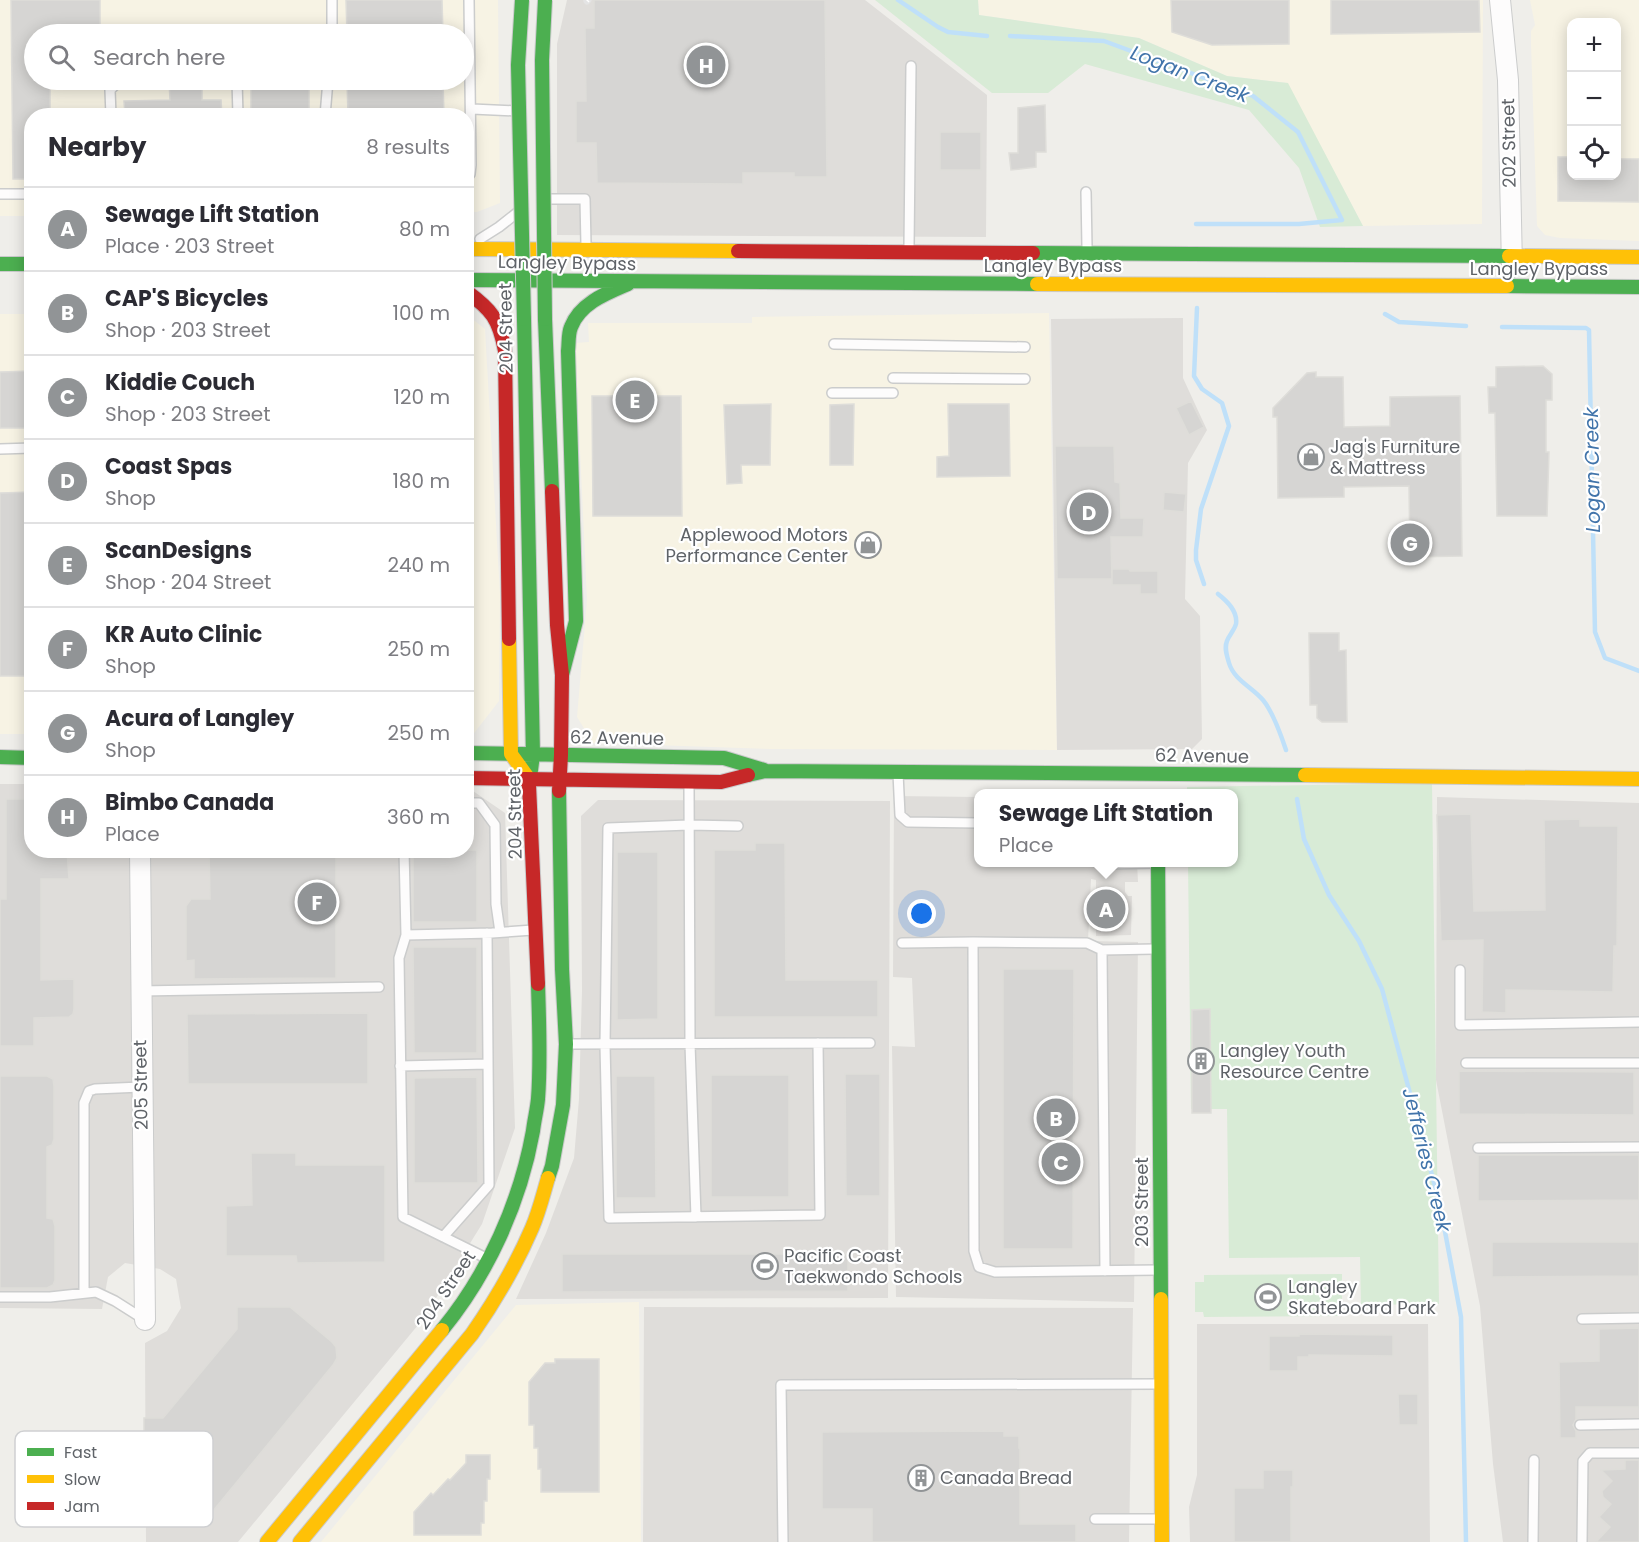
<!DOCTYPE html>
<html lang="en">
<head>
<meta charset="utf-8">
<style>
  :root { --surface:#fff; --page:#f2f2f3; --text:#2b2b33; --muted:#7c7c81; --line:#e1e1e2; --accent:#919496 }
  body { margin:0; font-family:Poppins,sans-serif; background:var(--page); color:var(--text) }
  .controls { position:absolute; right:18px; top:18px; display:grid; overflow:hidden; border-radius:12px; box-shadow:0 3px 15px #0003 }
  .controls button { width:54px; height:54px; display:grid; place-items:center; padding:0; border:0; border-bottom:2px solid var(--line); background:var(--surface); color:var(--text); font:30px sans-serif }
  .you { position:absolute; left:922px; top:914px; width:21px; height:21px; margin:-15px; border:4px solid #fff; border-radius:50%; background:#1a73e8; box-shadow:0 0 0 9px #1a73e833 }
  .badge { display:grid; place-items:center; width:39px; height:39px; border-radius:50%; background:var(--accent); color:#fff; font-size:20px; font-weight:700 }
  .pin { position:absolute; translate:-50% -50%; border:3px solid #fff; box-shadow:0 2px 6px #0006 }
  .popup { position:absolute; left:974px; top:789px; width:264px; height:78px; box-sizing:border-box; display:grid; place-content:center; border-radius:12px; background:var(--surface); filter:drop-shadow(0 2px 4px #0005); font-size:20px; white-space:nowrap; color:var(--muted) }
  .popup b { font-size:22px; color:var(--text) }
  .popup::after { content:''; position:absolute; left:50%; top:100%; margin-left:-12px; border:12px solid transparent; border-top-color:var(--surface) }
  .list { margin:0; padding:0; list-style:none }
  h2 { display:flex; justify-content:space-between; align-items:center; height:78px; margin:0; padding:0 24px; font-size:26px }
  h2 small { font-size:20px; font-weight:400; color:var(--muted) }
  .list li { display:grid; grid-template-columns:39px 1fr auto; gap:18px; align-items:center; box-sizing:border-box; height:84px; padding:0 24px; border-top:2px solid var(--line) }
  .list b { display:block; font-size:22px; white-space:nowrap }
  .list p { margin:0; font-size:20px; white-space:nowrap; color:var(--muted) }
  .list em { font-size:20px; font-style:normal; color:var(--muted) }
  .icon { flex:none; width:33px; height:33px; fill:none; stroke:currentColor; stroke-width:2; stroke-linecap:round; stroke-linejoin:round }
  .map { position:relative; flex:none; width:1639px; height:1542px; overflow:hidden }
  .search { position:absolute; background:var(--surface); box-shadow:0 3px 15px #0003; left:24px; top:24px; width:450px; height:66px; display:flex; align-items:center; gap:15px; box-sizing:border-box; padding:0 21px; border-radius:33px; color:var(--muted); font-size:22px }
  .panel { position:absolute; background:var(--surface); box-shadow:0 3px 15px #0003; left:24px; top:108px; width:450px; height:750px; border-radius:24px }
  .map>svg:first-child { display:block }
  .commercial { fill:#f7f3e4; fill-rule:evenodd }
  .industrial { fill:#dfddda }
  .green { fill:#d8ebd6 }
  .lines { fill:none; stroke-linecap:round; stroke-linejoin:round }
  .stream { stroke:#bfe0f9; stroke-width:4.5 }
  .building { fill:#d6d5d3; stroke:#deddd9; stroke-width:1.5 }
  .lane-casing { stroke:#cbcccc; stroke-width:12 }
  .street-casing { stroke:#cbcccc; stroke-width:22 }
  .fast-casing { stroke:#cacacb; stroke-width:16 }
  .slow-casing { stroke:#cacacb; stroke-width:16 }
  .jam-casing { stroke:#cacacb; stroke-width:16 }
  .lane { stroke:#fdfcfc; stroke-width:9 }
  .street { stroke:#fdfcfc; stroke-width:20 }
  .fast { stroke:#4caf50; stroke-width:14 }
  .slow { stroke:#ffc107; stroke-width:14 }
  .jam { stroke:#c62828; stroke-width:14 }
  .rail-casing { stroke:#e4e4e4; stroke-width:7 }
  .rail { stroke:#fff; stroke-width:4.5; stroke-dasharray:14; stroke-linecap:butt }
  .fast-bridge-casing { stroke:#cacacb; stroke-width:16; stroke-linecap:butt }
  .fast-bridge { stroke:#4caf50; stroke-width:14 }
  .labels { text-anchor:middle; stroke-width:4.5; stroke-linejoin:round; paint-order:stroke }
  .street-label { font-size:18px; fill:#5f6368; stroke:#fff }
  .poi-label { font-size:18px; fill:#5f6368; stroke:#fff; text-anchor:start }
  .water-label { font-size:20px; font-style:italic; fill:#4174aa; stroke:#fff }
  .key { fill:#fff; stroke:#cfd0d2; stroke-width:1.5 }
  .key-label { font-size:16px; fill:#5f6368 }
</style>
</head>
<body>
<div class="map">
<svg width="1639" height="1542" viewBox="0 0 1639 1542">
  <rect width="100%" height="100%" fill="#efeeea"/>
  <path class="commercial" d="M0 0H498L500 203 477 212H467L466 116H32L31 216H0ZM34 34H464V80H34Z
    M978 0H1483L1482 224 1363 226 1287 83 1227 76 1139 38 979 15Z
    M1530 0H1639V241L1560 238 1545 235 1537 226 1531 44V31L1535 25ZM1572 22H1616V176H1572Z
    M1049 313 1057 750 771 749 593 743 577 717 587 600 575 343 589 342 588 323H752V317Z
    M0 314H31V734H0Z
    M466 314 485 329 500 595 499 701 468 741H466Z
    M639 1302 641 1542H321L516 1305Z"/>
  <path class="industrial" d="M567 0H865L987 95 986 237 557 235V44Z
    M1183 318V378L1207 430 1188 463 1185 599 1200 616 1202 739 1192 749 1057 750 1051 319Z
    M0 784H31L32 850H466L467 791H473L505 813 515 1128 482 1224 423 1319 238 1542H146L145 1343 167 1331 181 1308 176 1279 160 1269 125 1263 108 1277 102 1309 0 1308Z
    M894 796 978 797V862L1137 863 1138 882H1125V892L1128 896H1132L1131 935 1096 936V880L1091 879 1088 941 1138 942 1134 1302 896 1297 892 1046 915 1047 912 978 893 977Z
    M1437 797 1639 803V1542H1503L1493 1464 1480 1306 1436 1080Z
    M598 800 890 801 888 1298 516 1299 546 1233 574 1158 579 1099 582 991 581 816Z
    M644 1307 1133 1308 1129 1542H643Z
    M1197 1324H1428L1430 1542H1190L1189 1507 1197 1475Z"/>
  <path class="green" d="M875 0H978L979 15 1139 38 1227 76 1288 83 1363 226 1320 227 1299 168 1249 110 1085 64 1048 93H992Z
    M1432 783 1439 1304 1361 1305 1360 1257 1229 1258 1227 1109H1191L1188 863 1234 862V794L1187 793V787Z
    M1342 1274V1316L1204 1317 1203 1312H1195V1282H1204V1275Z"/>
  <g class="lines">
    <path class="stream" d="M898 0 938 27 948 32 987 36
      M1010 36 1104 41 1253 96 1298 132 1342 220 1299 224H1196
      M1197 308 1194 376 1202 389 1222 403 1229 426 1201 509 1196 550V560L1204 584
      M1385 314 1399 322 1466 326
      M1502 327 1586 328 1589 330 1595 632 1605 658 1639 671
      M1218 594C1227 601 1238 611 1236 624 1234 631 1229 635 1227 641 1224 648 1227 656 1229 663 1234 680 1252 687 1263 700 1273 712 1281 735 1286 750
      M1297 799 1304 839 1329 895 1359 941 1382 989 1440 1205 1461 1317 1466 1542"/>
  </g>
  <path class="building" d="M11 0H100V34H34V80H50V116H32V179H13Z
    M346 0H442L443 34H347Z
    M594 0H825L827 177H794V173H743V184L597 183 596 143H576V101H586L585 28H594Z
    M1171 0H1289V44L1212 45 1172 32Z
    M1331 0H1479L1480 32 1331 34Z
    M169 80H202V100H221L222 116H125L124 101 170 100Z
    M251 80H309V116H251Z
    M347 80H443L444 116H348Z
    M1045 105 1046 152H1036V167L1011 170 1009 153H1018V108Z
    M940 132H981V170H940Z
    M1558 157H1571L1572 176H1617V159H1639V202L1558 201Z
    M1543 366 1552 374V400H1546V452H1549L1547 516H1497L1495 413H1489L1488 387H1496V367Z
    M32 371V428H0V372Z
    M1316 372V377H1343L1344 427 1390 426V397L1460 396 1462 556 1410 557 1409 486 1344 487V497L1278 498 1277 417H1273V408L1307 373Z
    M592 396H681L682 516H593Z
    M1191 401 1204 427 1189 435 1176 408Z
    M771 404 770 465H741L742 483 727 484 724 405Z
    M854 404 853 465H830V405Z
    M948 404H1009L1010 476 937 477V457L949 456Z
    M1055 446H1114L1115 482 1120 483 1121 518H1144L1143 537H1111L1112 579H1057Z
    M32 492V676H0V493Z
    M1164 492 1186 494 1184 512 1163 510Z
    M1112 569H1129L1130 571H1158V594H1140V585H1112Z
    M1309 633H1339V651L1346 650 1347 722H1322L1317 718V705H1310Z
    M6 799H32V850H67L69 879H41V980L74 979V1009L73 1014 69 1017 34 1018V1046H0V899H6Z
    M1471 814 1474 911 1545 910 1544 820 1580 819V826H1618L1617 946H1614L1613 992 1506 990V1013L1482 1012 1483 940 1441 941 1437 815Z
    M755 843H785L786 980H878V1017H714V850H755Z
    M209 850H336V978L194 979V960L186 961V906L191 899H210Z
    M413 850H477V922H413Z
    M617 852H658V1019L617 1020Z
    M1115 897V921H1098V898Z
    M413 947H477V1053H414Z
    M1003 969H1074L1073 1249H1003Z
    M1210 1009 1211 1113H1192V1010Z
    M368 1013V1084H188L187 1014Z
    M1459 1071 1634 1072V1115L1459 1114Z
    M845 1074H880V1196H846Z
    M711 1075H789V1197H711Z
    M0 1076H47L53 1079 54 1086V1139L52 1145 47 1147V1218L53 1219 55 1226V1280L53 1285 47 1288H0Z
    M616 1076H655L656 1198H616Z
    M477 1077 478 1183H414V1078Z
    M251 1153H296V1165H385V1262L297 1263 296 1256H226V1206L252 1205Z
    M1478 1155H1639V1200L1478 1201Z
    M1492 1242H1639V1276L1492 1277Z
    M562 1254H848V1291L562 1292Z
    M237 1307H290L332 1342 336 1347 337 1358 333 1365 213 1511 209 1515 203 1517 197 1516 144 1472V1418H163L237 1329Z
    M1639 1328V1407H1576V1419L1573 1425 1576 1431V1438H1560L1559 1362 1599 1361V1329Z
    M1299 1334 1393 1335V1356L1309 1355V1357H1298V1371H1269V1336H1299Z
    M555 1359H599V1492H541V1469H538V1448H534V1425H529V1382L545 1363H555Z
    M1398 1394H1418V1425H1399Z
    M1004 1431V1436H1019V1448H1020V1524H1076V1542H872V1509H822V1432Z
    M466 1455H490V1479H487V1501H484V1523H481V1535H414V1512L431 1493 433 1495 448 1479 450 1480 466 1463Z
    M1625 1460H1639V1542H1596L1610 1527 1599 1517 1611 1504 1603 1497 1602 1491 1612 1481 1601 1470 1625 1469Z
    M1263 1470H1293V1487H1291V1542H1234V1488H1263Z"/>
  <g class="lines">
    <defs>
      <path id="lane" d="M332 0V34
        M237 80 238 116
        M472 109 517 111
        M111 116 110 90 120 80
        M325 116 328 80
        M466 179 470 174 471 165 469 0
        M1086 192 1087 247
        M0 194H32
        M545 199H585L586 245
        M480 239 499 227 518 212
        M909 246 911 66
        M834 344 1025 347
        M893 378 1025 379
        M832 393H893
        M0 449 32 448
        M898 773 900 815 908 822 978 823
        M689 785 690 1044 696 1217
        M466 803H479L495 825 496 904 500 932
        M738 826 689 825 608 828 605 1045 609 1218 820 1215 818 1043
        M404 850 406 935 399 958 403 1217 488 1259
        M1104 864 1156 863
        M406 935 492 933 533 930
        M973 942 1087 943 1102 950 1155 949
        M902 943 973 942 974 1251 979 1267 995 1272 1158 1270
        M1102 950 1105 1271
        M1460 970V1025L1639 1022
        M140 991 379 987
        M570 1044 870 1043
        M1466 1063H1639
        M400 1066 488 1064
        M1478 1148 1639 1147
        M443 1237 489 1185 487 933
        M84 1293V1103L89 1091 95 1089 141 1087
        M0 1297H50L96 1292 115 1301 145 1320
        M1582 1319 1639 1318
        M1580 1425 1639 1424
        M1095 1519H1159
        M783 1542 781 1385 1159 1384
        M1533 1542 1534 1460
        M1582 1542 1583 1461 1590 1453H1639"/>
      <path id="street" d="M1500 0 1508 80 1512 267
        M140 850 145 1320"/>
      <path id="fast" d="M1033 253 1509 256
        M0 264H32
        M466 280 1037 284
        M1507 286 1639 287
        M524 319 533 755 529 785
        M545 319 552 491
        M562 675 576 621 568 351C569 343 568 334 571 327 580 303 607 293 628 284
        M466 753 724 758 764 770
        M0 757 32 758
        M748 775 765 771 1305 775
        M1158 862 1161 1299
        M548 1178 552 1166 563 1105 566 1044 562 969 559 791
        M442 1330C488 1274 520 1203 533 1131 534 1121 537 1110 538 1099 541 1061 539 1022 538 984"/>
      <path id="slow" d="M466 249 738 251
        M1509 256 1639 257
        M1037 284 1507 286
        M509 639 511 754 529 779
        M1305 775 1639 779
        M1161 1299 1162 1542
        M267 1542 442 1330
        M300 1542 472 1334C495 1301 516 1265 532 1228 539 1212 543 1195 548 1178"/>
      <path id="jam" d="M738 251 1033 253
        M466 291C492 310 499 319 505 351L509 639
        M552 491 557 625 562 675 561 755 559 791
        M466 778 721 782 748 775
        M529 785 538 984"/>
    </defs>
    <use href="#lane" class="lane-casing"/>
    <use href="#street" class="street-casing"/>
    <use href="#fast" class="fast-casing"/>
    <use href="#slow" class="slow-casing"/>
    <use href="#jam" class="jam-casing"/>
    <use href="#lane" class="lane"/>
    <use href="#street" class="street"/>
    <use href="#fast" class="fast"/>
    <use href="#slow" class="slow"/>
    <use href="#jam" class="jam"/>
    <defs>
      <path id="rail" d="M587 1 588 0"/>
    </defs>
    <use href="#rail" class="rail-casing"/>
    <use href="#rail" class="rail"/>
    <defs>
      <path id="fast-bridge" d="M522 0 518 65 524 319
        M545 0 542 60 545 319"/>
    </defs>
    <use href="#fast-bridge" class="fast-bridge-casing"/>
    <use href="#fast-bridge" class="fast-bridge"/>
  </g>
  <defs>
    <symbol id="shop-ring" viewBox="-11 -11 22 22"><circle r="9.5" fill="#fff" stroke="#919496" stroke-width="1.5"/><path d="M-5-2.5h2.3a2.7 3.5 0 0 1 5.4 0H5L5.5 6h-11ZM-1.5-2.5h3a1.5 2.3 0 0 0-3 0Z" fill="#919496"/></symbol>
    <symbol id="building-ring" viewBox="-11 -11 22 22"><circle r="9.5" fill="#fff" stroke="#919496" stroke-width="1.5"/><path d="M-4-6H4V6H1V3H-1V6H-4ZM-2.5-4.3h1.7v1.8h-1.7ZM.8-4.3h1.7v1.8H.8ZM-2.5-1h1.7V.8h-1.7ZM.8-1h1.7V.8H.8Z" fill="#919496"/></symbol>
    <symbol id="stadium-ring" viewBox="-11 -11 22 22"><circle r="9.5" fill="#fff" stroke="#919496" stroke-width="1.5"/><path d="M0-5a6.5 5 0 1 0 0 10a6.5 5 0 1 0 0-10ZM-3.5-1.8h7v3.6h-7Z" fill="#919496"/></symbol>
  </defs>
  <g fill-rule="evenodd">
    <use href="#shop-ring" x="1296" y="442" width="30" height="30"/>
    <use href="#shop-ring" x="853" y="530" width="30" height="30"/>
    <use href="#building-ring" x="1186" y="1046" width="30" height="30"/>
    <use href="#stadium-ring" x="750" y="1251" width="30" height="30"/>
    <use href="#stadium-ring" x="1253" y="1282" width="30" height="30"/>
    <use href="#building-ring" x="906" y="1463" width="30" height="30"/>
  </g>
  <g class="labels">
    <g class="street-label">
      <text transform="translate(1509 143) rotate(-91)" y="6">202 Street</text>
      <text transform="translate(567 263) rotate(1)" y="6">Langley Bypass</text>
      <text x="1053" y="272">Langley Bypass</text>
      <text x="1539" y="275">Langley Bypass</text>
      <text transform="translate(506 328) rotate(-91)" y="6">204 Street</text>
      <text transform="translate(617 738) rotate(1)" y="6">62 Avenue</text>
      <text transform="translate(1202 756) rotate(1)" y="6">62 Avenue</text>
      <text transform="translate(515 814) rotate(-91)" y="6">204 Street</text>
      <text transform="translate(141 1085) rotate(-91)" y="6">205 Street</text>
      <text transform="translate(1142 1202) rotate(-90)" y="6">203 Street</text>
      <text transform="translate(446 1290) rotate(-56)" y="6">204 Street</text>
    </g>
    <g class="poi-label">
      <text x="1330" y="453">Jag's Furniture<tspan x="1330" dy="21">&amp; Mattress</tspan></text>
      <text x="848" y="541" text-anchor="end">Applewood Motors<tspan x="848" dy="21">Performance Center</tspan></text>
      <text x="1220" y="1057">Langley Youth<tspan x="1220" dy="21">Resource Centre</tspan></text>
      <text x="784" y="1262">Pacific Coast<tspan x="784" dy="21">Taekwondo Schools</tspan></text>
      <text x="1288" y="1293">Langley<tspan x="1288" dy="21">Skateboard Park</tspan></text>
      <text x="940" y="1484">Canada Bread</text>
    </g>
    <g class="water-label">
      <text transform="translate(1190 74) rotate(21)" y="7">Logan Creek</text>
      <text transform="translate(1592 470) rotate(-91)" y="7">Logan Creek</text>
      <text transform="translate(1427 1160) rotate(76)" y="7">Jefferies Creek</text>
    </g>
  </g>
  <rect x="15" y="1431" width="198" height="96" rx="9" class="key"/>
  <rect x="27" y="1448" width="27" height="8" fill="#4caf50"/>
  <rect x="27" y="1475" width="27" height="8" fill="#ffc107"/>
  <rect x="27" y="1502" width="27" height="8" fill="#c62828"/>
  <g class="key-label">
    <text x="64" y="1458">Fast</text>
    <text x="64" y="1485">Slow</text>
    <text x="64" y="1512">Jam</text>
  </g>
</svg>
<div class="controls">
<button>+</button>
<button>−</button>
<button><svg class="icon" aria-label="locate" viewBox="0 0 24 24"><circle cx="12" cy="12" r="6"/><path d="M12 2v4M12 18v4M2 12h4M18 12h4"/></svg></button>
</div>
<div class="you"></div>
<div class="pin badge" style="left:1106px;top:909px">A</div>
<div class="popup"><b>Sewage Lift Station</b>Place</div>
<div class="pin badge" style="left:1056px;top:1118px">B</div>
<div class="pin badge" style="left:1061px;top:1162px">C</div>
<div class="pin badge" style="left:1089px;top:512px">D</div>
<div class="pin badge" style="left:635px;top:400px">E</div>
<div class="pin badge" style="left:317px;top:902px">F</div>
<div class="pin badge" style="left:1410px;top:543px">G</div>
<div class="pin badge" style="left:706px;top:65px">H</div>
<div class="search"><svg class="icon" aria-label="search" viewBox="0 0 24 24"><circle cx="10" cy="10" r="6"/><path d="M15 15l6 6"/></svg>Search here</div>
<section class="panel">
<h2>Nearby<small>8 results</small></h2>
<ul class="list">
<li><span class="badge">A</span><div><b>Sewage Lift Station</b><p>Place · 203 Street</p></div><em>80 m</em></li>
<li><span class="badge">B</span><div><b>CAP'S Bicycles</b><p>Shop · 203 Street</p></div><em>100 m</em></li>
<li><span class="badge">C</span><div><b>Kiddie Couch</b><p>Shop · 203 Street</p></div><em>120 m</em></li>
<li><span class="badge">D</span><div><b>Coast Spas</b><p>Shop</p></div><em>180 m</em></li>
<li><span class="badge">E</span><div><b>ScanDesigns</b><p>Shop · 204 Street</p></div><em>240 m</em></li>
<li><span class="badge">F</span><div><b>KR Auto Clinic</b><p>Shop</p></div><em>250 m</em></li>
<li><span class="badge">G</span><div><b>Acura of Langley</b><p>Shop</p></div><em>250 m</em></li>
<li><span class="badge">H</span><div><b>Bimbo Canada</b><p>Place</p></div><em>360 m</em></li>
</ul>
</section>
</div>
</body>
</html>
